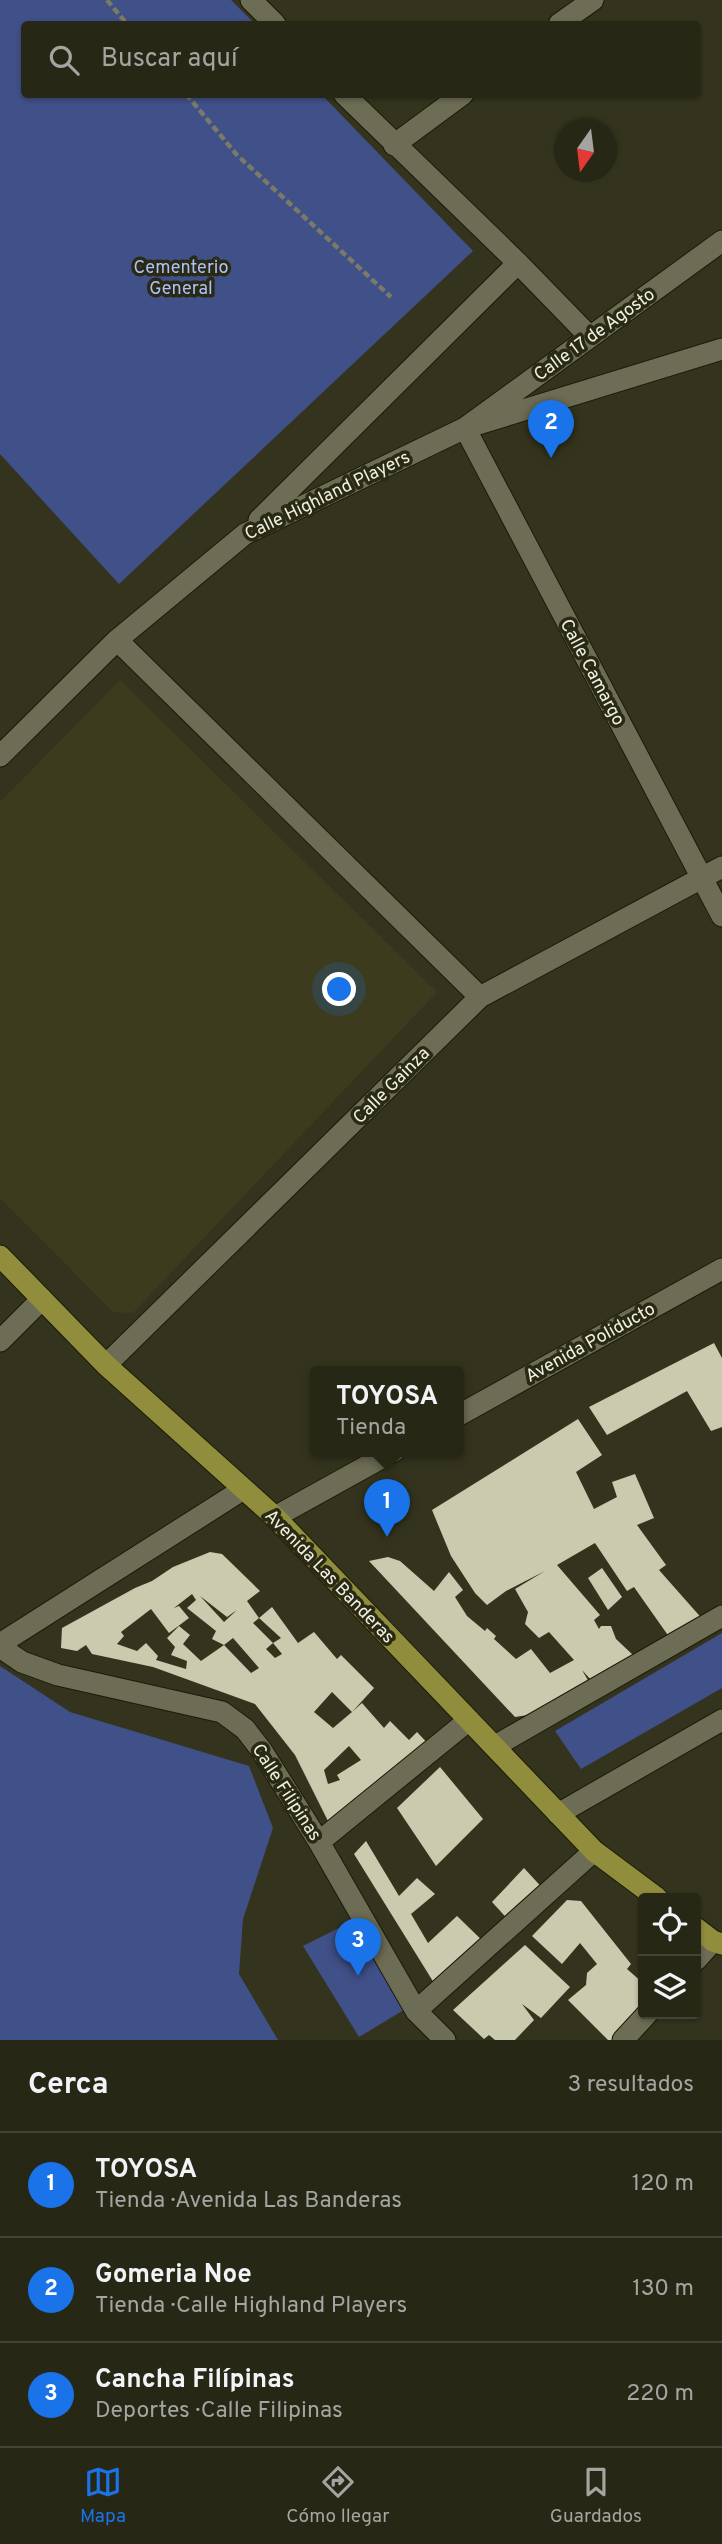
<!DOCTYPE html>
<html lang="es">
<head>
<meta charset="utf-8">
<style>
  :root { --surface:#272716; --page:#333323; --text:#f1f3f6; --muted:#a4a5a1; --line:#434435; --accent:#1a73e8 }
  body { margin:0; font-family:Overpass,sans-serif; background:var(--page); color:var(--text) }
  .controls { position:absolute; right:21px; bottom:21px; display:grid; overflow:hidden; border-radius:7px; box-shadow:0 2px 5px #0004 }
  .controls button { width:63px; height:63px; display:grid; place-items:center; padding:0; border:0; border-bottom:2px solid var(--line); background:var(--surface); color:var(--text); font:35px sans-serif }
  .compass { position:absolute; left:554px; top:119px; width:63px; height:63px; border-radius:50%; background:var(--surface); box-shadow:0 2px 5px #0004; rotate:194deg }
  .you { position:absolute; left:340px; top:990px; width:24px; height:24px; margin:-18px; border:5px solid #fff; border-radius:50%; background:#1a73e8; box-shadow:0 0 0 10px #1a73e833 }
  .badge { display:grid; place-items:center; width:46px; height:46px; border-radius:50%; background:var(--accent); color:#fff; font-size:23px; font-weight:700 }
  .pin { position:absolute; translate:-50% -58px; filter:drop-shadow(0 2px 4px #0008) }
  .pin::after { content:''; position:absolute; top:37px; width:24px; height:21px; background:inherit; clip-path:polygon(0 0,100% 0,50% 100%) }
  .popup { position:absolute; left:310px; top:1366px; width:154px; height:91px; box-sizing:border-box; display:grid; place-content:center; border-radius:7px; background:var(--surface); filter:drop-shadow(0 2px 5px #0005); font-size:23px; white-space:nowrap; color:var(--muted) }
  .popup b { font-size:26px; color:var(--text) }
  .popup::after { content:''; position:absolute; left:50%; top:100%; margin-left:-14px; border:14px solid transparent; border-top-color:var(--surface) }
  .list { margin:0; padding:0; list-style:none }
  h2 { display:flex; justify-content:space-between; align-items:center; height:91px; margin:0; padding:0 28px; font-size:30px }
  h2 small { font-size:23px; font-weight:400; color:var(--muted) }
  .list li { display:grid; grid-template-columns:46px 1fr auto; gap:21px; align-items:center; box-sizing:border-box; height:105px; padding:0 28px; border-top:2px solid var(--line) }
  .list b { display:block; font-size:26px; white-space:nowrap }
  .list p { margin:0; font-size:23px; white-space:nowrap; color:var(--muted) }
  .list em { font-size:23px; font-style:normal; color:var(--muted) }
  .icon { flex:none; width:38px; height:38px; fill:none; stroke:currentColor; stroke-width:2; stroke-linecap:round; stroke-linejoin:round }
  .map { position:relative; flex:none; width:722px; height:2040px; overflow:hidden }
  .search { position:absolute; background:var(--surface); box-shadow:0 2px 5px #0004; left:21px; right:21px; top:21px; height:77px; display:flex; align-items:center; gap:18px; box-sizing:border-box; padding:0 24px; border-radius:7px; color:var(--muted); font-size:26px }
  .sheet { height:406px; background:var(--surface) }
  nav { display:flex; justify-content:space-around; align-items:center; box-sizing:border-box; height:98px; border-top:2px solid var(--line); background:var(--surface); font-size:19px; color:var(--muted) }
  nav a { display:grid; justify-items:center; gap:4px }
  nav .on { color:var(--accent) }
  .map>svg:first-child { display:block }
  .built { fill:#3c3b1d }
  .green { fill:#405088 }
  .building { fill:#cacaaf; fill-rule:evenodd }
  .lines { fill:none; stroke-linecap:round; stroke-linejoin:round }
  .minor-casing { stroke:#1c1b06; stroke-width:23 }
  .tertiary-casing { stroke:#1c1b06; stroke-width:23 }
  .primary-casing { stroke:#1c1b06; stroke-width:23 }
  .path { stroke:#7a7a67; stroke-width:4.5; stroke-dasharray:7 3.5; stroke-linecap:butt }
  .minor { stroke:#6d6c54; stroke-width:21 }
  .tertiary { stroke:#6d6c54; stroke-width:21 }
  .primary { stroke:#908d3c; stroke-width:21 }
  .labels { text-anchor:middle; stroke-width:7; stroke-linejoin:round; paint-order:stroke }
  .park-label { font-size:18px; fill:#acc0fb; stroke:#2a2a14 }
  .street-label { font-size:18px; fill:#f0f0e2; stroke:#2a2a14 }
</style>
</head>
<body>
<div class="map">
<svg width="722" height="2040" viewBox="0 0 722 2040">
  <rect width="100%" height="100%" fill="#34341e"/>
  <path class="built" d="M120 680 437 992 133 1313 113 1312 0 1198V802Z"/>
  <path class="green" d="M0 0H231L255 24H24V94L322 95 473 251 119 584 0 454Z
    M722 1633V1688L581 1769 555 1731Z
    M0 1666 70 1712 249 1766 273 1828 243 1919 239 1974 278 2040H0Z
    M359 1918 412 2005 359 2037 303 1946Z"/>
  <path class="building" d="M714 1343 722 1358V1427L711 1431 687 1391 607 1435 589 1407Z
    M578 1419 602 1455 576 1472 594 1509 617 1497 612 1482 635 1474 654 1518 637 1525 666 1565 659 1570 705 1622 672 1641 634 1587 627 1591 595 1543 557 1565 600 1615 594 1620 599 1629 601 1626H611L616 1639 634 1656 592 1681 582 1670 589 1682 528 1715 515 1717 369 1561 388 1557 400 1561 434 1591 449 1572 463 1590 455 1597 467 1616 485 1631 487 1628 496 1636 494 1639 516 1659 531 1649 550 1673 574 1660 549 1632 539 1638 525 1624 528 1612 515 1589 545 1571 506 1591 487 1605 475 1593 451 1556 432 1510Z
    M210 1552 222 1554 260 1591 247 1601 259 1618 253 1623 273 1643 266 1649 275 1658 282 1654 273 1643 281 1638 259 1618 272 1607 298 1643 314 1632 337 1659 341 1655 374 1688 352 1712 362 1703 384 1728 390 1721 409 1740 417 1732 433 1749 333 1831 295 1755 255 1704 153 1667 92 1654 86 1645 77 1651 61 1648 62 1628 135 1588 152 1581 173 1567ZM192 1594 196 1600 187 1608 216 1631 212 1639 224 1645 233 1638 259 1668 251 1673 224 1645 201 1661 183 1644 190 1635 179 1626 167 1638 175 1647 171 1655 187 1661 186 1669 156 1660 158 1656 146 1643 137 1651 117 1644 124 1636 121 1632 151 1609 169 1633 189 1618 179 1606 174 1608ZM200 1596 227 1617 237 1610 224 1622ZM332 1692 352 1712 333 1728 314 1712ZM349 1746 361 1760 337 1775 340 1780 328 1784 324 1770Z
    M602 1568 622 1597 608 1610 588 1578Z
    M440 1767 483 1819 436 1866 397 1808Z
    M366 1841 399 1896 417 1878 435 1894 411 1914 428 1943 457 1916 488 1946 439 1991 354 1854Z
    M524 1868 547 1893 512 1924 492 1902Z
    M567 1900 581 1901 631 1964 627 1969 643 1983V2011L616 2040H608L568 2000 586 1985 587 1973 597 1964 580 1943 562 1964 532 1936Z
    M525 1945 570 1987 541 2018 522 2004 534 2020 515 2040H495L489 2035 484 2039 453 2010Z"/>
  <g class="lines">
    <defs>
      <path id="minor" d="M251 0 275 24
        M559 24 593 0
        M344 94 518 263 590 337
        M394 145 463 94
        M722 241 465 428 722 916
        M259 520 518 263
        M117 640 480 997
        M0 756 117 640 245 534 465 428 722 349
        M0 1341 42 1299
        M106 1365 480 997 722 867
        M0 1644 242 1490
        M0 1647 22 1662 58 1675 222 1712 245 1729 262 1751 319 1842 416 2011 445 2040
        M495 1746 722 1616
        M558 1814 722 1720
        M319 1842 469 1720
        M696 1960 713 1941
        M416 2011 594 1851
        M623 2040 647 2014"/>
      <path id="tertiary" d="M459 1415 722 1269
        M275 1517 394 1451"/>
      <path id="primary" d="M0 1256 106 1365 275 1517 594 1851 657 1898
        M696 1928 713 1941 722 1944"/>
    </defs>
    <use href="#minor" class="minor-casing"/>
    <use href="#tertiary" class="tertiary-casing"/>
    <use href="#primary" class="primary-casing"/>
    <path class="path" d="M107 0 127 24
      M186 94 237 155 391 297"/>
    <use href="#minor" class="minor"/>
    <use href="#tertiary" class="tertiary"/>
    <use href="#primary" class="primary"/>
  </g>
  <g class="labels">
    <g class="park-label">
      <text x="181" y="273">Cementerio<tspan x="181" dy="21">General</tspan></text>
    </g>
    <g class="street-label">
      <text transform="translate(594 334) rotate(-36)" y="6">Calle 17 de Agosto</text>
      <text transform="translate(327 495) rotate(-26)" y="6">Calle Highland Players</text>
      <text transform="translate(593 672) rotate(62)" y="6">Calle Camargo</text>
      <text transform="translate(391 1085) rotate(-45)" y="6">Calle Gainza</text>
      <text transform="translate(590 1342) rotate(-29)" y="6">Avenida Poliducto</text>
      <text transform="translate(330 1576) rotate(46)" y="6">Avenida Las Banderas</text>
      <text transform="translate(287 1792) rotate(57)" y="6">Calle Filipinas</text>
    </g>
  </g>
</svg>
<div class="controls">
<button><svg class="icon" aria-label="locate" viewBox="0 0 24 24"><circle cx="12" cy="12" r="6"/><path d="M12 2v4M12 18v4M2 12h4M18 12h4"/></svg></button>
<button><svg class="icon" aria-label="layers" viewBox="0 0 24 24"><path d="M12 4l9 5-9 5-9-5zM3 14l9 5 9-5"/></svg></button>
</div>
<svg class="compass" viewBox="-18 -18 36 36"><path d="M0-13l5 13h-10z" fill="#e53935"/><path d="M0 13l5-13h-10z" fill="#a4a5a1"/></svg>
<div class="you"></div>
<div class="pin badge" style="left:387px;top:1537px">1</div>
<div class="popup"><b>TOYOSA</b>Tienda</div>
<div class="pin badge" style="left:551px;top:458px">2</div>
<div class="pin badge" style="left:358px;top:1976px">3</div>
<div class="search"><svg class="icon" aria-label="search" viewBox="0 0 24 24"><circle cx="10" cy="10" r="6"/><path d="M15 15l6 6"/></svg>Buscar aquí</div>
</div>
<section class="sheet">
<h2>Cerca<small>3 resultados</small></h2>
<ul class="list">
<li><span class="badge">1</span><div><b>TOYOSA</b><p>Tienda · Avenida Las Banderas</p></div><em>120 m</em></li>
<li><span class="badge">2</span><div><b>Gomeria Noe</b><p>Tienda · Calle Highland Players</p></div><em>130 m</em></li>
<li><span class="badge">3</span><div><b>Cancha Filípinas</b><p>Deportes · Calle Filipinas</p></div><em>220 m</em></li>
</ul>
</section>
<nav>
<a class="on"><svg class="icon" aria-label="map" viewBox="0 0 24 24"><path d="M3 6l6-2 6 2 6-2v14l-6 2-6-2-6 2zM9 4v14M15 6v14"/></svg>Mapa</a>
<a><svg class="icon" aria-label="directions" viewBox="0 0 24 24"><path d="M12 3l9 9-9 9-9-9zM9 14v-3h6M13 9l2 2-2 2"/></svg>Cómo llegar</a>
<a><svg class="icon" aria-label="saved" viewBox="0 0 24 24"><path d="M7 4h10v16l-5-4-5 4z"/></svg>Guardados</a>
</nav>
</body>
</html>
